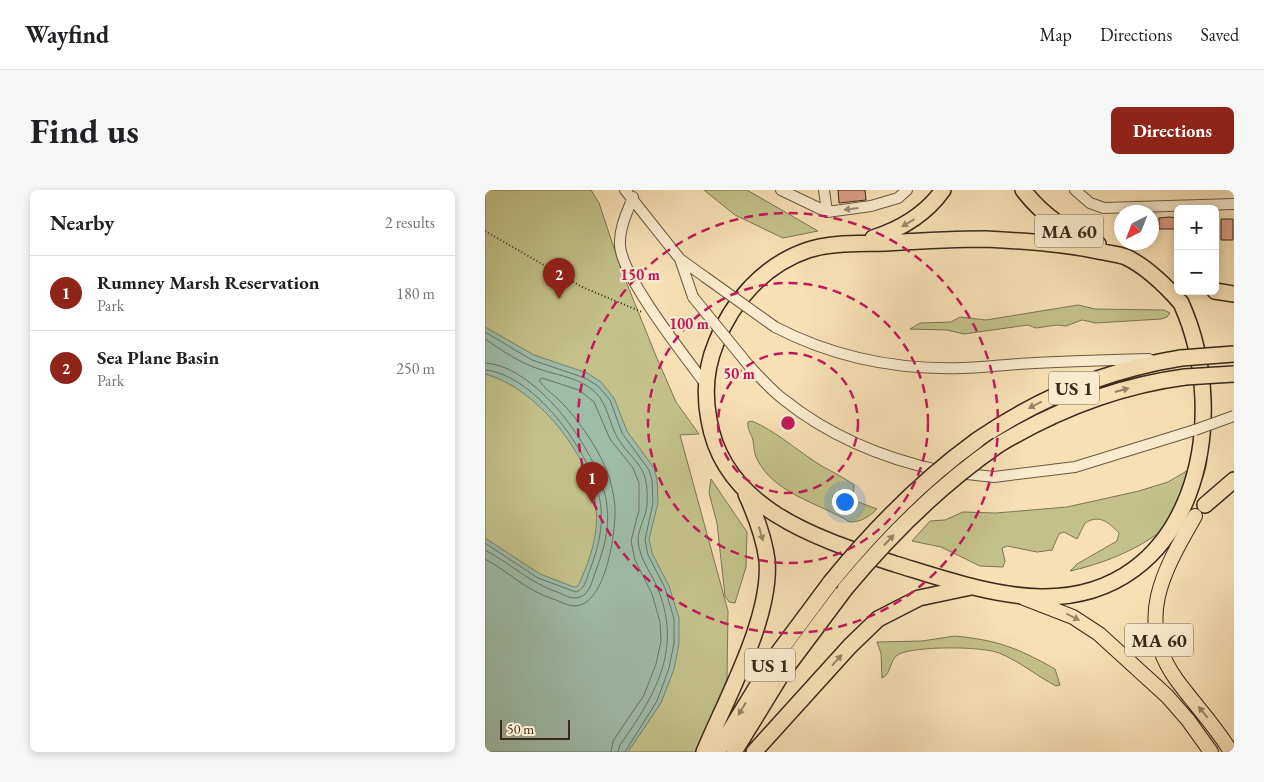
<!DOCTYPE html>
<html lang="en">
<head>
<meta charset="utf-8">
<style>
  :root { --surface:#fff; --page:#f6f6f6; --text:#202124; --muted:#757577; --line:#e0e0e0; --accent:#8f2418 }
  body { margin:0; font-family:"EB Garamond",serif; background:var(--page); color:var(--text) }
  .controls { position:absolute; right:15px; top:15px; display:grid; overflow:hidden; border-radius:8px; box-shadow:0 2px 8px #0003 }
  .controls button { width:45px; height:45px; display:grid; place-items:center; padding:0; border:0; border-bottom:1px solid var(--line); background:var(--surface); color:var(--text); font:25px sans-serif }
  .compass { position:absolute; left:629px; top:15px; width:45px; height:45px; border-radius:50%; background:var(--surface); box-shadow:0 2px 8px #0003; rotate:222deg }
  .scale { position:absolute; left:15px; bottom:12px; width:70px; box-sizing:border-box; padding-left:5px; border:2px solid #3b291c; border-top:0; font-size:14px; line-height:18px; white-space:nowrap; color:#3b291c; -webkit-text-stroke:4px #faebce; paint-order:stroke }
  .you { position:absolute; left:359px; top:311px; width:18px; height:18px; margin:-12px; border:4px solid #fff; border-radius:50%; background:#1a73e8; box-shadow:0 0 0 8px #1a73e833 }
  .badge { display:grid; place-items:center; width:32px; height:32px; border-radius:50%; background:var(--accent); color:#fff; font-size:16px; font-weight:700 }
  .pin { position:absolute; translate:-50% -41px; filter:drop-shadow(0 1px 2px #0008) }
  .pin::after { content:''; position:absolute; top:26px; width:18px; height:15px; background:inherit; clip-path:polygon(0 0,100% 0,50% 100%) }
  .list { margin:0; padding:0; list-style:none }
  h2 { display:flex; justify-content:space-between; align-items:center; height:65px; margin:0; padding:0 20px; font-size:21px }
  h2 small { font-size:16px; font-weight:400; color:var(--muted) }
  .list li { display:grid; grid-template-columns:32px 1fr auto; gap:15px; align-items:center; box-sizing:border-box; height:75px; padding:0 20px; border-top:1px solid var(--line) }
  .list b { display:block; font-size:19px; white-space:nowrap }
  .list p { margin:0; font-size:16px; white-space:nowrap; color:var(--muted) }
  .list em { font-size:16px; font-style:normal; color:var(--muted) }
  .map { position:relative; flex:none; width:749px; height:562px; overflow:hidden; border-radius:8px }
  header { display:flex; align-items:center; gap:30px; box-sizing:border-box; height:70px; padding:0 25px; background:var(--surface); border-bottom:1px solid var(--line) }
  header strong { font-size:24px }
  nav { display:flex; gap:28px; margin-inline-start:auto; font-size:18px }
  .intro { display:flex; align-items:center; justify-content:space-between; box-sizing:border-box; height:120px; padding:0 30px }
  h1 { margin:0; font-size:35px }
  .button { padding:12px 22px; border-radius:8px; background:var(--accent); color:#fff; font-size:18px; font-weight:700 }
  main { display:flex; gap:30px; padding:0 30px }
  aside { flex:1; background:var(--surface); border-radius:8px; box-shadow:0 2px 8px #0003 }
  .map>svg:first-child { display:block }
  .green { fill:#c3c189; stroke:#7f7552 }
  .water { fill:#9ebda9; stroke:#768271 }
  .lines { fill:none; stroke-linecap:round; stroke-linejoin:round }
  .shore { stroke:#6c7362; stroke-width:1 }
  .building { fill:#dc9d82; stroke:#3b291c }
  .minor-casing { stroke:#6a5742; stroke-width:12 }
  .major-casing { stroke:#3b291c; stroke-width:16 }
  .highway-casing { stroke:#3b291c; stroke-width:18 }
  .path { stroke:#3b291c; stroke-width:2; stroke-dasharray:1 2.5; stroke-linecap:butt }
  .minor { stroke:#faebce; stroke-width:10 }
  .major { stroke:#f7e0b4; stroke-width:14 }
  .highway { stroke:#f7e0b4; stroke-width:15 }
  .minor-bridge-casing { stroke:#6a5742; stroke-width:12; stroke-linecap:butt }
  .highway-bridge-casing { stroke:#3b291c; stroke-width:18; stroke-linecap:butt }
  .minor-bridge { stroke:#faebce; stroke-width:10 }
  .highway-bridge { stroke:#f7e0b4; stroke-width:15 }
  .oneway { fill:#9a8a75 }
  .oneway2 { fill:#998468 }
  .ring { fill:none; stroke:#c2185b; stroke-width:2.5; stroke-dasharray:9 6 }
  .labels { text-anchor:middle; stroke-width:4.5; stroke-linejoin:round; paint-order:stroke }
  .shield { fill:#faebce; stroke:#746351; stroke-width:1 }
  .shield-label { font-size:19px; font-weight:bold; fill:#3b291c }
  .centre { fill:#c2185b; stroke:#faebce; stroke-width:2.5 }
  .ring-label { font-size:15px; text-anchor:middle; font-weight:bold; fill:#c2185b; stroke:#faebce; stroke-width:4.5; stroke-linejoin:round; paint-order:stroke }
</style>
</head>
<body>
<header>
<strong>Wayfind</strong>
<nav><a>Map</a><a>Directions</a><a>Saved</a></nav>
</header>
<div class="intro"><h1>Find us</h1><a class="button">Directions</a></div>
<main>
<aside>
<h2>Nearby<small>2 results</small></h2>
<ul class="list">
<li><span class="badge">1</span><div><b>Rumney Marsh Reservation</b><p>Park</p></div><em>180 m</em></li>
<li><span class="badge">2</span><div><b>Sea Plane Basin</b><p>Park</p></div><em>250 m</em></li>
</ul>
</aside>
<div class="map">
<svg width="749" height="562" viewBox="0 0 749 562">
  <rect width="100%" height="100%" fill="#f7e0b4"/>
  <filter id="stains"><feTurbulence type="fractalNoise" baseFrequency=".004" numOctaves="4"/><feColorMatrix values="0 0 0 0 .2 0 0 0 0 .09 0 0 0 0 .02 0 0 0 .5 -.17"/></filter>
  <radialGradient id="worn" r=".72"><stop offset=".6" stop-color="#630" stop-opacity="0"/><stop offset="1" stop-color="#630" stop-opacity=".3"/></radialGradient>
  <path class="green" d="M0 0H106L114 13 136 79 171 166 191 212 214 244 195 245 243 421 242 489 213 562H0Z
    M219 0H262L333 41 298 48 250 25Z
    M593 115 610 119 679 120 685 123 682 127 676 129 611 133 597 130 581 136 572 135 551 138 543 135 479 144 462 140 425 139 435 133 466 132 475 127 501 130Z
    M267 231C290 241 308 257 329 271 342 280 356 285 369 295L368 310 392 319C384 327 376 332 365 332 334 313 289 304 272 269 269 264 269 256 268 250 266 243 262 240 263 232Z
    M722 269C722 279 717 289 713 298 689 345 634 370 585 381L592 374 632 351 634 343C623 332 615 324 600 333L592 349 579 342 574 344 567 360 552 362 522 356 517 358 520 371 518 377 495 376 456 357 427 351 445 331 460 330 478 322 511 323 582 317 654 301 683 292Z
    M226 289 262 342 261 377 250 413 244 412 240 406 232 333 224 303Z
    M470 446C512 450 533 458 570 479L575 495 571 496C552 486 534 471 514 463 496 456 432 456 414 464 404 469 407 484 397 488L396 463 392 452 437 451Z"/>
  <path class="water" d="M0 137 49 165 102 183 116 192 129 208 142 241 169 278 172 290 173 313 164 349 167 363 184 396 194 428V454L189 479 176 513 143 562H0V348L55 384 89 397 93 396C104 372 114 345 111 319 106 265 52 198 0 184Z"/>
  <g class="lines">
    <path class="shore" d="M0 142 47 170 100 188 113 196 125 210 137 243 164 280 167 290 168 313 160 350 163 365 180 398 189 429V453L184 478 172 511 140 562
      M0 149C15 159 29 169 46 176 67 185 94 186 111 203 123 215 124 233 132 247 149 275 164 273 162 313 162 326 153 338 153 350 154 370 168 384 174 402 197 461 169 507 135 555L133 562
      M0 173C54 176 117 267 122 316 125 340 118 362 110 383 106 394 104 407 90 408 83 408 78 404 72 402 45 393 25 373 0 360
      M0 180C51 184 112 270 116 318 118 338 113 358 106 377 102 386 101 399 91 402L53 388 0 353
      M0 369C24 382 42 401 68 409 75 411 82 416 90 416 121 415 131 341 130 317 129 303 124 283 117 270 107 250 93 230 78 214 71 206 59 199 54 190L57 188 94 200 109 212 125 249 148 278 154 293V320L146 351 150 370 167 404 175 432 176 451 171 474 159 505 128 551 126 562"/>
  </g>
  <path class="building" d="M353 0H380L381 10 354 13Z
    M684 27 693 28V39H674V28Z
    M736 29H748V50H736Z"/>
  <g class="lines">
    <defs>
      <path id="minor" d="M140 0 195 69 208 107
        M296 0 342 22 386 16 413 8 422 0
        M339 0 342 22
        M590 0 605 13 619 18 749 14
        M148 7C142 23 134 38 135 55 136 86 202 169 222 196
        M195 69 220 87
        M290 137C348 167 412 180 477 178 502 177 526 174 550 173 588 171 626 170 664 169
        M265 177C276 188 286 200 298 209 344 246 400 269 457 281
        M473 283 509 287 590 277 710 240"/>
      <path id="major" d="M710 326C679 380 649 430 691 489 709 514 730 535 746 562
        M539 408 588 427 614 444 682 506 703 530 726 562"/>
      <path id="highway" d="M538 0C559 27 583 42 613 54
        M388 48C416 39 441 24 458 0
        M500 49C538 51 576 53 613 61 622 63 633 64 641 67 662 77 681 96 696 113 749 230 709 410 555 407 507 406 456 388 410 374 334 349 239 320 224 230 219 204 221 177 231 153 247 111 279 75 323 60 348 52 375 54 401 53 434 51 467 49 500 49Z
        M730 101 749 104
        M491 251C553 208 622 180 696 168
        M513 255C571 220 632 196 700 187
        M720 315 749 290
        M219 562C241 509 287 427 282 370 279 347 271 326 261 304
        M232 562 290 467 345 393
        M249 562 298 482 360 399
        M269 562 365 456 393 429 434 408 486 397"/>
    </defs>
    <use href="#minor" class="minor-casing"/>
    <use href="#major" class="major-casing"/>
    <use href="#highway" class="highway-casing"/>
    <path class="path" d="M0 41 97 97 157 122"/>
    <use href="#minor" class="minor"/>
    <use href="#major" class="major"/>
    <use href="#highway" class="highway"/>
    <defs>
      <path id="minor-bridge" d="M220 87 290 137
        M208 107 265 177
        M710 240 749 226"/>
      <path id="highway-bridge" d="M696 168 749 164
        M700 187 749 184
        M345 393C388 340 436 291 491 251
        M360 399C405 345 455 295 513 255"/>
    </defs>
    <use href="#minor-bridge" class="minor-bridge-casing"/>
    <use href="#highway-bridge" class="highway-bridge-casing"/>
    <use href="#minor-bridge" class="minor-bridge"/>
    <use href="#highway-bridge" class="highway-bridge"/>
  </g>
  <defs><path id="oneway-solid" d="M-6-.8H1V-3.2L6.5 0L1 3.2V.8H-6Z" transform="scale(1.25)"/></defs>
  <use class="oneway" href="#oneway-solid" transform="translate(366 19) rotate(173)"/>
  <g class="oneway2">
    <use href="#oneway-solid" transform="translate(423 33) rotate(149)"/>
    <use href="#oneway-solid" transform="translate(637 200) rotate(-15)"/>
    <use href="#oneway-solid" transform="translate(550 215) rotate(153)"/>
    <use href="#oneway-solid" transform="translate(276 344) rotate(74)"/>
    <use href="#oneway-solid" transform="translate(404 350) rotate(-47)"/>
    <use href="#oneway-solid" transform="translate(588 427) rotate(27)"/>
    <use href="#oneway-solid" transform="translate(352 470) rotate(-48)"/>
    <use href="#oneway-solid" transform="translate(257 519) rotate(121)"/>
    <use href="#oneway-solid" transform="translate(718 522) rotate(-129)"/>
  </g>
  <g class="ring">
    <circle cx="303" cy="233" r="70"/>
    <circle cx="303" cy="233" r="140"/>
    <circle cx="303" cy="233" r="210"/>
  </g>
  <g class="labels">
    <g class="shield">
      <rect x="550" y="24.5" width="68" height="33" rx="4"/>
      <rect x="564" y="181.5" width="50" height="33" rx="4"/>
      <rect x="640" y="433.5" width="68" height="33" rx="4"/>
      <rect x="260" y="458.5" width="50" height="33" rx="4"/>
    </g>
    <g class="shield-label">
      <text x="584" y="48">MA 60</text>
      <text x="589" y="205">US 1</text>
      <text x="674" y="457">MA 60</text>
      <text x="285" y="482">US 1</text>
    </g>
  </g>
  <circle cx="303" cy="233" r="8" class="centre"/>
  <g class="ring-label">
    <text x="155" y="90">150 m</text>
    <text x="204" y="139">100 m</text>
    <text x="254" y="189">50 m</text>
  </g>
  <rect width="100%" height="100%" filter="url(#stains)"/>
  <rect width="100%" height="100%" fill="url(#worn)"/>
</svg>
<div class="controls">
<button>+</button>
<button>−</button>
</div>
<svg class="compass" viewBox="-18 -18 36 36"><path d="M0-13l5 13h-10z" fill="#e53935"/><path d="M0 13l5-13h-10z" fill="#757577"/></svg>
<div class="scale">50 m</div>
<div class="you"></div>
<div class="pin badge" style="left:107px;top:313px">1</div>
<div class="pin badge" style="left:74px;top:109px">2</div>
</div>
</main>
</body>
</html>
